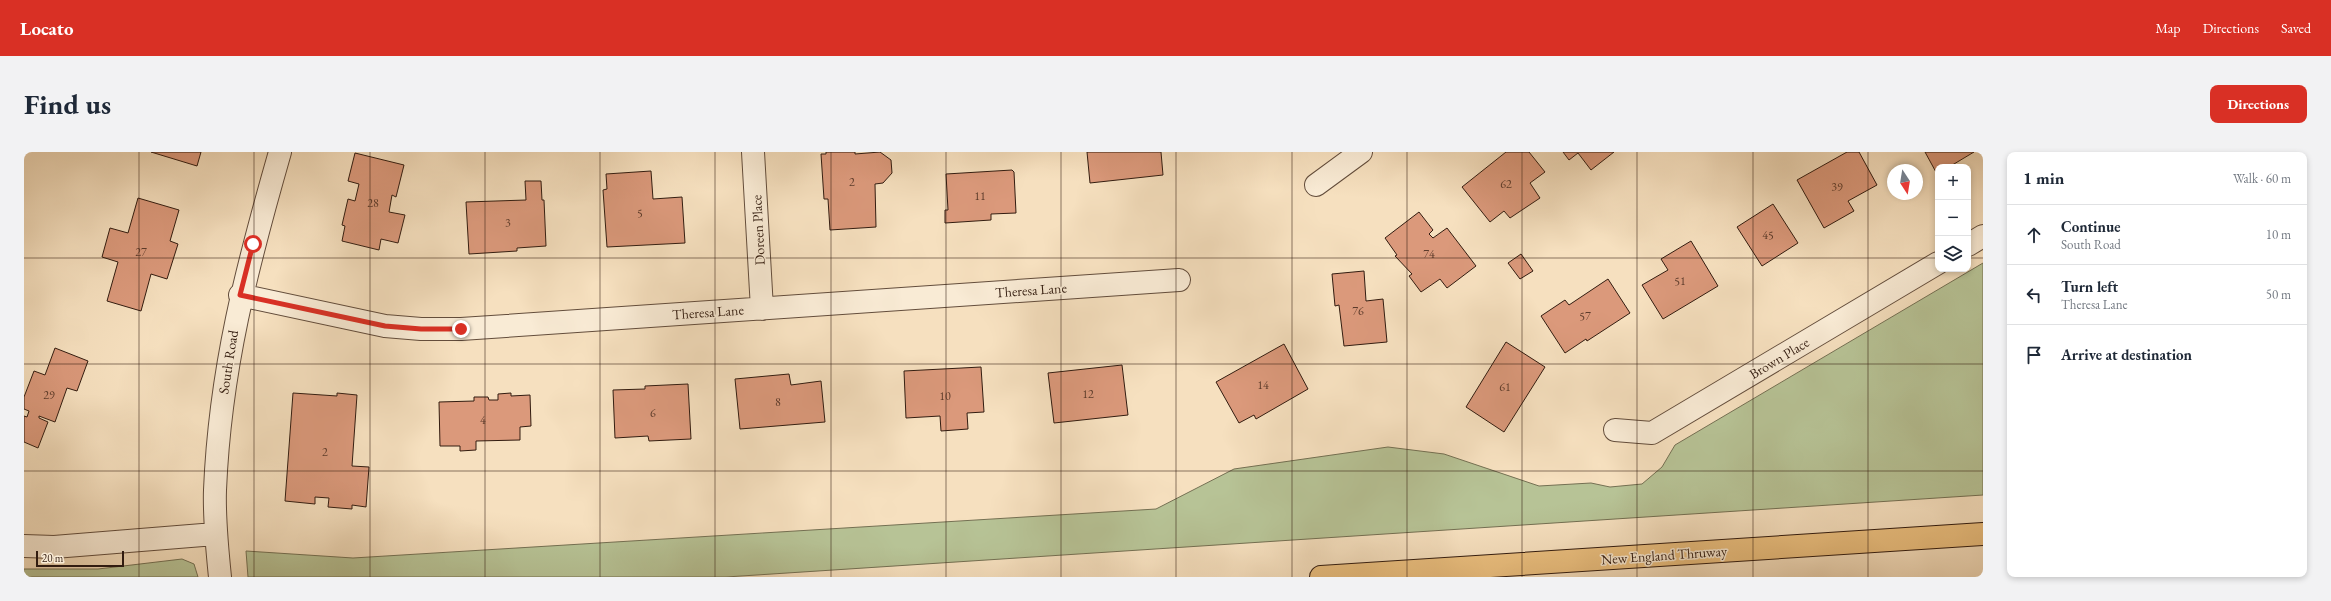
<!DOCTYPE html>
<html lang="en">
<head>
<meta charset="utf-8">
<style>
  :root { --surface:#fff; --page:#f2f2f3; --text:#1f2937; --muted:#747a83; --line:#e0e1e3; --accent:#d93025 }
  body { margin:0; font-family:"EB Garamond",serif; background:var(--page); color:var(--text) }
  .controls { position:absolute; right:12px; top:12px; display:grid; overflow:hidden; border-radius:8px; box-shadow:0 2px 6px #0003 }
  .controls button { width:36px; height:36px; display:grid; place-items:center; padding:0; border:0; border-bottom:1px solid var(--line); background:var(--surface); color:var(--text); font:20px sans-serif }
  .compass { position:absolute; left:1863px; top:12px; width:36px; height:36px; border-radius:50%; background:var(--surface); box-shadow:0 2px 6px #0003; rotate:168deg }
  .scale { position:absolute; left:12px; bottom:10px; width:88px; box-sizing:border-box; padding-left:4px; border:2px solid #321c10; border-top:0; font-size:11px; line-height:14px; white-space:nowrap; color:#321c10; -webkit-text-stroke:3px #f9ebd5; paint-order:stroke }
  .stop { position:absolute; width:12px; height:12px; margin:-9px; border:3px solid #d93025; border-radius:50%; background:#fff }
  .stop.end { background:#d93025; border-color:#fff; box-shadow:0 1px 4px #0008 }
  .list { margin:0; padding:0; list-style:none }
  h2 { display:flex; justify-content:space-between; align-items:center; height:52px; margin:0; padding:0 16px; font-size:17px }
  h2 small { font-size:13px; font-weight:400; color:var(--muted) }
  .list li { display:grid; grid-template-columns:26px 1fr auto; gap:12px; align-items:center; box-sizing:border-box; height:60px; padding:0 16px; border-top:1px solid var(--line) }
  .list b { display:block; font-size:15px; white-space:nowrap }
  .list p { margin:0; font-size:13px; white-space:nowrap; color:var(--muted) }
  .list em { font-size:13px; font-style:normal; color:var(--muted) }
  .icon { flex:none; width:22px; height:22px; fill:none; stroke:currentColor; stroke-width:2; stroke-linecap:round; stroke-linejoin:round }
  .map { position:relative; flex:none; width:1959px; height:425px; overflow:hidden; border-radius:8px }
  header { display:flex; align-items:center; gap:24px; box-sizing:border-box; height:56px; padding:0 20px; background:var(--accent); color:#fff }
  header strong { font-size:19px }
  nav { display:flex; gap:22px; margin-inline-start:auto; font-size:14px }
  .intro { display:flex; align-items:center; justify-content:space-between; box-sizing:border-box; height:96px; padding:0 24px }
  h1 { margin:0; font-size:28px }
  .button { padding:10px 18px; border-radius:8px; background:var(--accent); color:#fff; font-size:14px; font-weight:700 }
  main { display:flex; gap:24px; padding:0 24px }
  aside { flex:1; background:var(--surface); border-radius:8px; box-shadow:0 2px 6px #0003 }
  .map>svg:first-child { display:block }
  .green { fill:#b7c396; stroke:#747053 }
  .building { fill:#db997b; stroke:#321c10 }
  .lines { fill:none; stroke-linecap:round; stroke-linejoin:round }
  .street-casing { stroke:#634d3c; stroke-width:24 }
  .highway-casing { stroke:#321c10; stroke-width:24 }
  .street { stroke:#f9ebd5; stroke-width:22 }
  .highway { stroke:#ebc080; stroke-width:22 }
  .route { stroke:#d93025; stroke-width:5 }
  .grid { fill:none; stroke:#321c10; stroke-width:1; stroke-opacity:0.55 }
  .labels { text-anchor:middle; stroke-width:3; stroke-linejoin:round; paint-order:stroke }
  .number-label { font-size:12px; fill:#5c3b2b }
  .street-label { font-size:14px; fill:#321c10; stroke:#f9ebd5 }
</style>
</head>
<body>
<header>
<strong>Locato</strong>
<nav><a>Map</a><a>Directions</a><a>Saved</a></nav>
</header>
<div class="intro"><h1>Find us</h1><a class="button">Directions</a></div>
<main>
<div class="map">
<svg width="1959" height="425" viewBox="0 0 1959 425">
  <rect width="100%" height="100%" fill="#f6e0bf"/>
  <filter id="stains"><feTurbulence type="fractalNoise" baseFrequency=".005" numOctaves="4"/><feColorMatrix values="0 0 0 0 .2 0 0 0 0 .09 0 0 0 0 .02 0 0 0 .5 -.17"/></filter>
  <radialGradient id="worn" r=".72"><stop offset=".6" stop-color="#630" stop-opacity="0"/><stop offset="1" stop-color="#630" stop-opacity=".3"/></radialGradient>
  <path class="green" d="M1959 111V343L702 425H224L222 399 329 406 1132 357 1210 317 1364 295 1420 302 1515 334 1567 331 1586 335 1618 332 1638 315 1651 293Z
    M158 407 170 412 174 425H0V417H74Z"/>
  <path class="building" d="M127 0H177L173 14Z
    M802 0H831V2L856 0 867 8 868 21 859 31 851 32 852 75 806 78 804 47H800L797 2H802Z
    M1063 0H1137L1139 23 1066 31Z
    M1482 0H1505L1521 20 1506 31 1516 46 1486 66 1480 59 1466 70 1438 35Z
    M1539 0H1590L1567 18 1554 1 1545 8Z
    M1823 0H1835L1853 33 1824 49 1830 59 1800 76 1773 28Z
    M1901 0H1950L1925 15H1914L1913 22Z
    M331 1 380 13 372 45 368 43 365 60 381 63 374 91 357 87 355 98 318 89 321 74 318 73 324 47 331 49 335 32 324 29Z
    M988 18 990 20 992 61 967 62V68L921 71V58H924L922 22Z
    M627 19 629 47 658 45 661 91 583 95 579 38 583 37 582 22Z
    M501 29H517L518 48H520L522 94 493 96V99L445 102 442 50 502 48Z
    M114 46 155 58 146 89 154 92 143 127 127 122 117 159 83 149 94 110 78 105 86 76 104 81Z
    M1749 52 1774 91 1738 114 1713 75Z
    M1395 60 1409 78 1405 82 1409 86 1423 76 1452 114 1423 136 1416 127 1397 140 1385 124 1388 122 1371 104 1373 103 1361 86Z
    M1667 89 1694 134 1639 167 1618 133 1644 118 1637 107Z
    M1497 102 1509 119 1496 127 1484 111Z
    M1340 119 1342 149 1359 147 1363 190 1320 194 1315 153 1311 154 1308 122Z
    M1584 127 1606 161 1563 189 1562 187 1541 201 1517 164 1541 148 1545 153Z
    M1482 190 1521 215 1480 280 1442 255Z
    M1260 192 1284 237 1232 267 1230 263 1215 271 1192 230Z
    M31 196 64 209 53 239 43 236 31 270 15 264V266L24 270 14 296 0 290V264L3 265 5 259 0 257V245L10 219 21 223Z
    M1098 213 1104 263 1030 271 1024 221Z
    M957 215 960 260 943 261 944 277 917 279 916 264 882 266 880 219Z
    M765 222 767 233 797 229 801 270 716 277 711 227Z
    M664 232 667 287 625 289 624 284 591 286 589 238 621 237V234Z
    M269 241 313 244V241L333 243 328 314 345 315 342 355 328 353V357L304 355 305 346 291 345V352L261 349Z
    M487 241V244L506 243 507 274 496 275V288L452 289V298L436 299V294H416L415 250 450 249V245H464L465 248H474V242Z"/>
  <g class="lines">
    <defs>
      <path id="street" d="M729 0 738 157
        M1292 33 1337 0
        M1944 93 1959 84
        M216 143 361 174 397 177H437L1155 128
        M1591 278 1628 281 1914 111
        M0 394 30 395 191 382
        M196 425C193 396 190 367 191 338 196 217 223 115 256 0"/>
      <path id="highway" d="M1297 425 1959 382"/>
    </defs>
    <use href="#street" class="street-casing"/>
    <use href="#highway" class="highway-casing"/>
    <use href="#street" class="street"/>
    <use href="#highway" class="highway"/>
  </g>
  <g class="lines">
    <path class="route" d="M229 92 216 143 361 174 397 177H437"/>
  </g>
  <path class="grid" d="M115 0V425M230 0V425M346 0V425M461 0V425M576 0V425M691 0V425M807 0V425M922 0V425M1037 0V425M1152 0V425M1268 0V425M1383 0V425M1498 0V425M1613 0V425M1729 0V425M1844 0V425M0 106H1914M1944 106H1959M0 212H1959M0 319H1959"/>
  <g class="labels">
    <g class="number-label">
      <text x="828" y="34">2</text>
      <text x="1482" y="36">62</text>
      <text x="1813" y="39">39</text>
      <text x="956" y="48">11</text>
      <text x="349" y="55">28</text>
      <text x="616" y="65">5</text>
      <text x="484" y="75">3</text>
      <text x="1744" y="87">45</text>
      <text x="117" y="104">27</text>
      <text x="1405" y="106">74</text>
      <text x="1656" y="133">51</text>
      <text x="1334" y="163">76</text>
      <text x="1561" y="168">57</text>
      <text x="1239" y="237">14</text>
      <text x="1481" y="239">61</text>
      <text x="1064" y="246">12</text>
      <text x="25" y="247">29</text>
      <text x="921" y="248">10</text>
      <text x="754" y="254">8</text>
      <text x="629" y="265">6</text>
      <text x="459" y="272">4</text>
      <text x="301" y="304">2</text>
    </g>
    <g class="street-label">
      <text transform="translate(734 78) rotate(-93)" y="5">Doreen Place</text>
      <text transform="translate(1007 138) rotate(-4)" y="5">Theresa Lane</text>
      <text transform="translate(684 160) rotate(-4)" y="5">Theresa Lane</text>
      <text transform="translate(1755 206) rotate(-31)" y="5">Brown Place</text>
      <text transform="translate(204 210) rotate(-81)" y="5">South Road</text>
      <text transform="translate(1640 403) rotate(-4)" y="5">New England Thruway</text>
    </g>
  </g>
  <rect width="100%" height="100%" filter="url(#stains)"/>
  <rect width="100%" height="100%" fill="url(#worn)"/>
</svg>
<div class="controls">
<button>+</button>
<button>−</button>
<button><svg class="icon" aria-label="layers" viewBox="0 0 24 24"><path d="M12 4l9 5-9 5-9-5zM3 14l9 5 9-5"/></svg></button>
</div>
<svg class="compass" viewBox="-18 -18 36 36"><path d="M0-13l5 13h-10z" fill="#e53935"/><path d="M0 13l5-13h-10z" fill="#747a83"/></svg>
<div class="scale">20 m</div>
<div class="stop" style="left:229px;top:92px"></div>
<div class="stop end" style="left:437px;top:177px"></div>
</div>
<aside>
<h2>1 min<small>Walk · 60 m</small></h2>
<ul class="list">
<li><svg class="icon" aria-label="ahead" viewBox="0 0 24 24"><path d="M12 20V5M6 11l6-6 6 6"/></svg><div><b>Continue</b><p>South Road</p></div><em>10 m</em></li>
<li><svg class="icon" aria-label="left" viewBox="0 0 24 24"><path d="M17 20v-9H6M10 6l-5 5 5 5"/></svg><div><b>Turn left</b><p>Theresa Lane</p></div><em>50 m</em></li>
<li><svg class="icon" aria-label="arrive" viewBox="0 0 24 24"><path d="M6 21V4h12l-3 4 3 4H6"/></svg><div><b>Arrive at destination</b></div></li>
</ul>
</aside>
</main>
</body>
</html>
